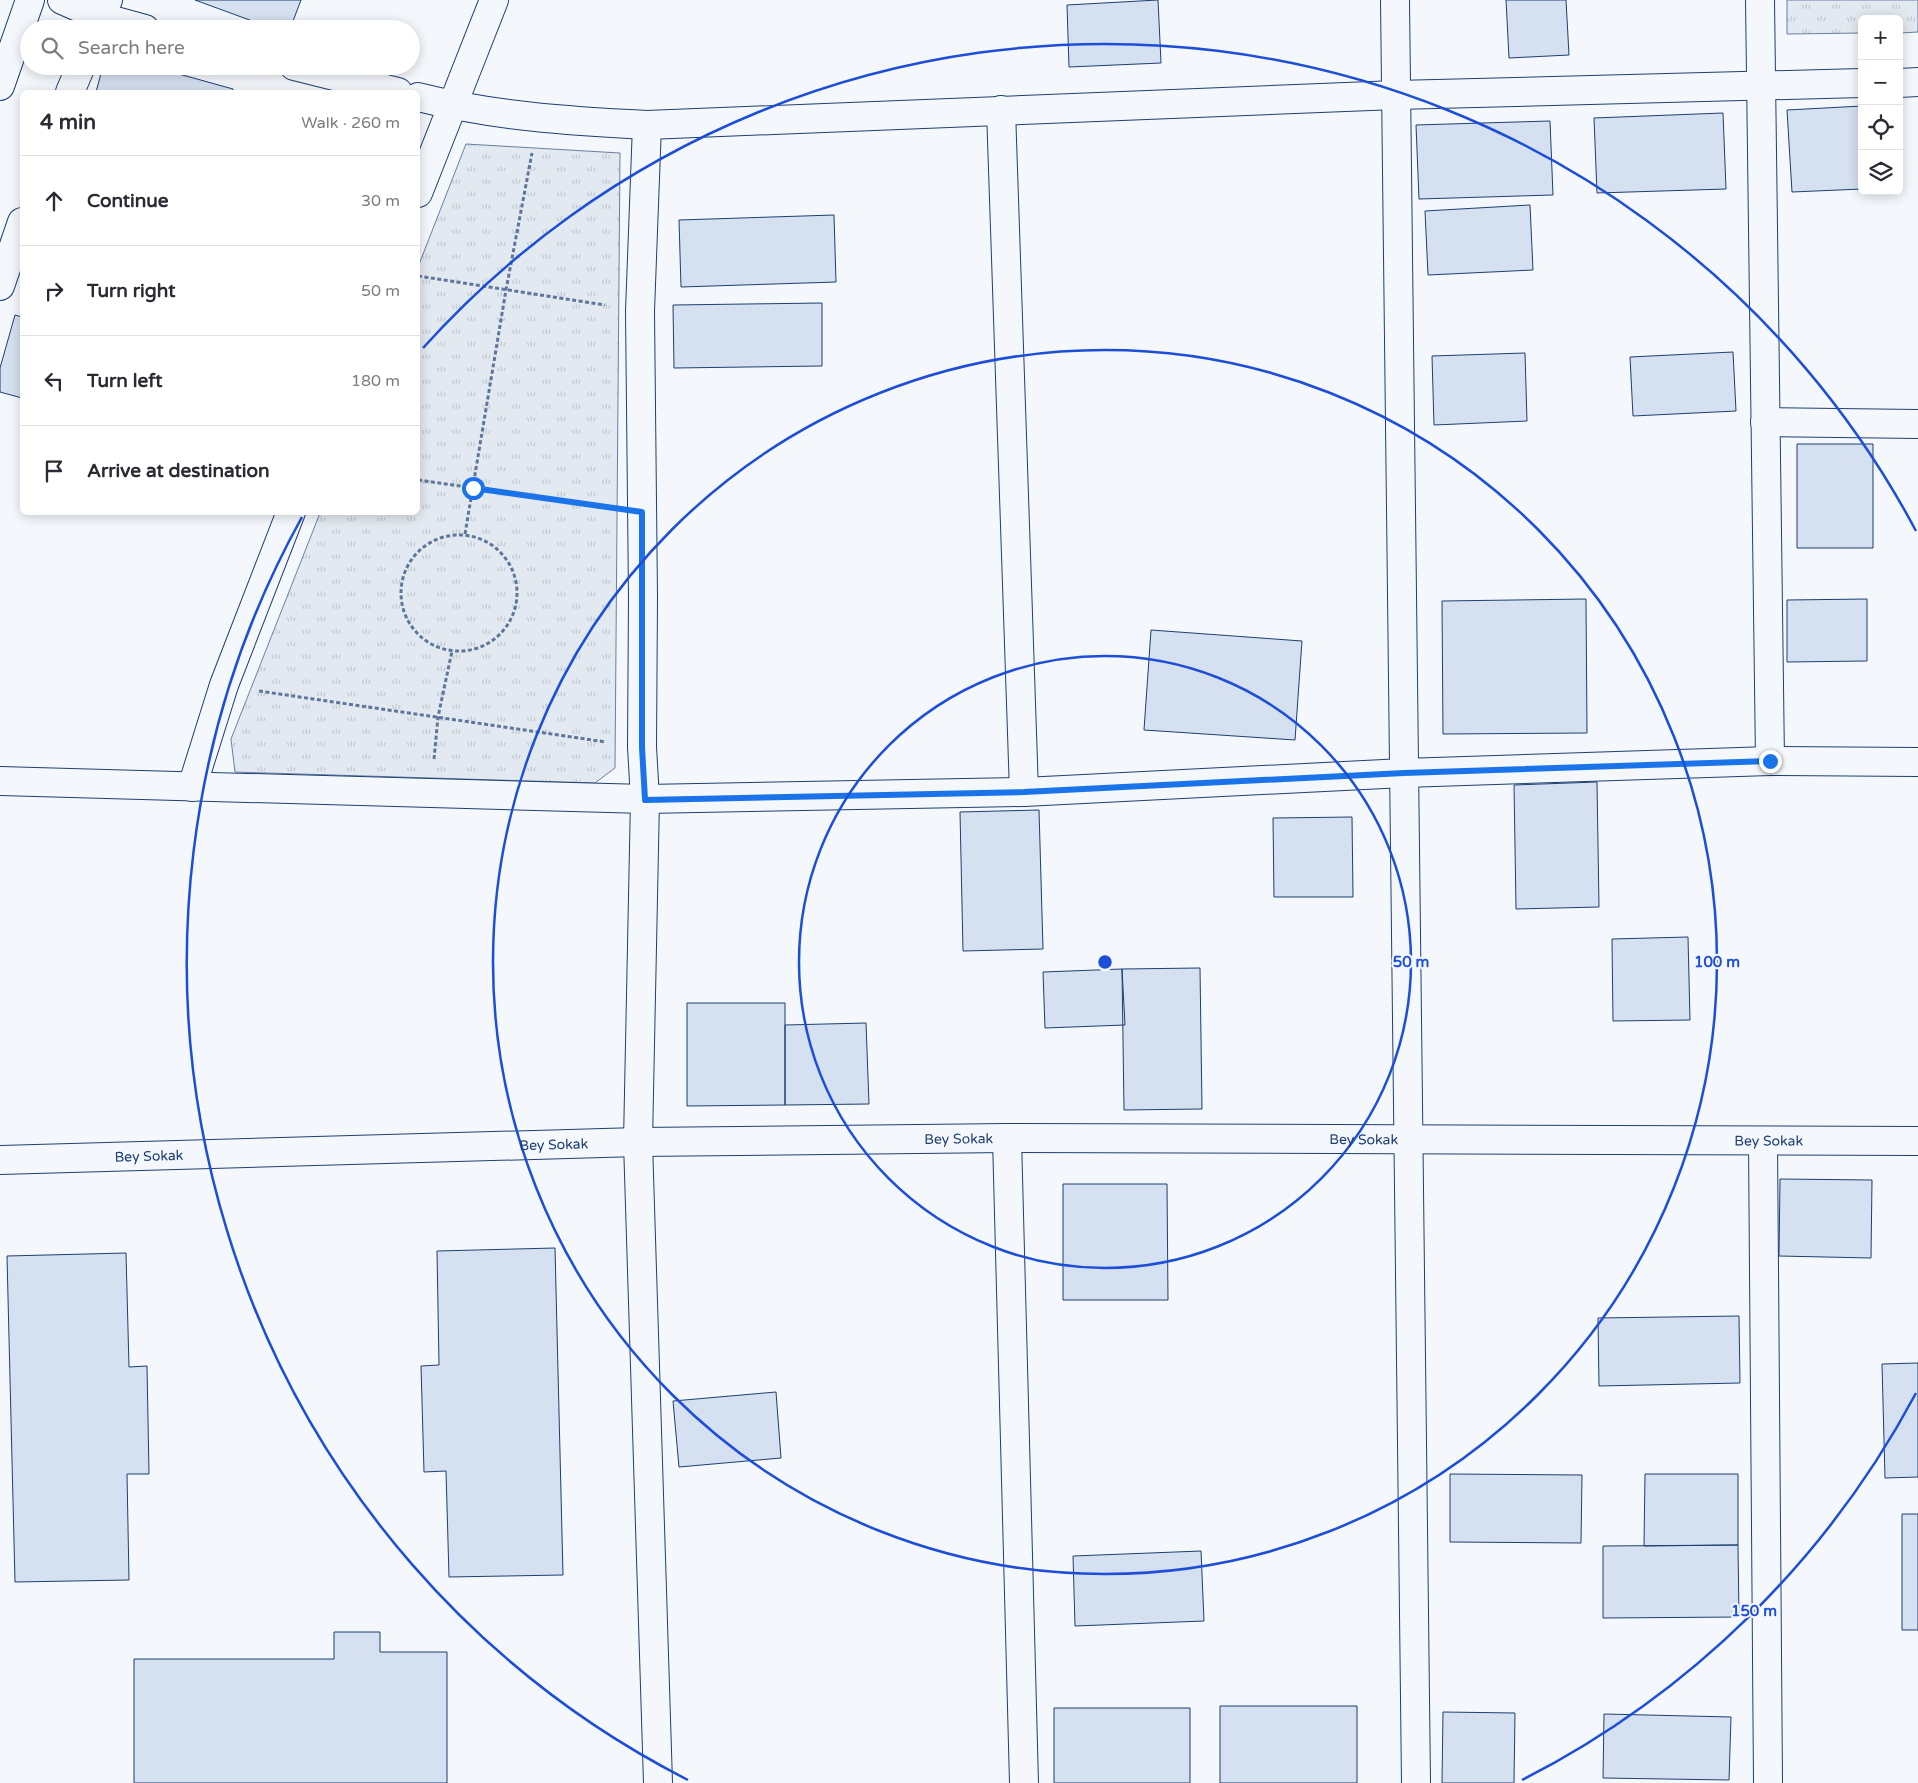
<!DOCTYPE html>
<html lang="en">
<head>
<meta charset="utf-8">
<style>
  :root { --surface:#fff; --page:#f7f7f7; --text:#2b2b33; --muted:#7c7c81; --line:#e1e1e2 }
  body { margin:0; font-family:"Varela Round",sans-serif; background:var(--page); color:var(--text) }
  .controls { position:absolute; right:15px; top:15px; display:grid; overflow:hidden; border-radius:8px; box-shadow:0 2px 12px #0003 }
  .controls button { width:45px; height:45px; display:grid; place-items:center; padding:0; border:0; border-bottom:1px solid var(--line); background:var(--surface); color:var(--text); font:25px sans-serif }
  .stop { position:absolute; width:15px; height:15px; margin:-11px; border:4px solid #1a73e8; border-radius:50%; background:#fff }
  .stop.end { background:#1a73e8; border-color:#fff; box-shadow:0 1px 5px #0008 }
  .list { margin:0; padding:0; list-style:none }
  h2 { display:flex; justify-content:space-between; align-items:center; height:65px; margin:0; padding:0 20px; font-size:21px }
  h2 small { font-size:16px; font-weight:400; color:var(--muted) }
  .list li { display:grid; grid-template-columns:32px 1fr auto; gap:15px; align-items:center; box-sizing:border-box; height:90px; padding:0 20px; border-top:1px solid var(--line) }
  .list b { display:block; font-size:19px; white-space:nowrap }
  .list em { font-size:16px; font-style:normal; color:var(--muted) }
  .icon { flex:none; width:28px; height:28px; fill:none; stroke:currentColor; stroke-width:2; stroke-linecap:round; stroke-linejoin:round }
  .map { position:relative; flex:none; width:1918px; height:1783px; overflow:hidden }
  .search { position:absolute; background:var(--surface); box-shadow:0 2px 12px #0003; left:20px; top:20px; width:400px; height:55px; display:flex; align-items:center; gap:12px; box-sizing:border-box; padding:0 18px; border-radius:28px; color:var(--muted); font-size:19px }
  .panel { position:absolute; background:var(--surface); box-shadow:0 2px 12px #0003; left:20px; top:90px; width:400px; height:425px; border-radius:8px }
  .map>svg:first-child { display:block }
  .park { fill:url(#park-tufts); stroke:#687fa3 }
  .building { fill:#d5e0f0; stroke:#1d3f73 }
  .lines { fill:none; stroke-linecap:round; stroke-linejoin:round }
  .minor-casing { stroke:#1d3f73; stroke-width:30 }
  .tertiary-casing { stroke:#1d3f73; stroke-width:30 }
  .path { stroke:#5e769c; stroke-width:3; stroke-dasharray:4 2.5; stroke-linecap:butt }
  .minor { stroke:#f4f7fb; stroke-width:28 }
  .tertiary { stroke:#f4f7fb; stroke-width:28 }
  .route { stroke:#1a73e8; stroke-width:6 }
  .ring { fill:none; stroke:#1d4ed8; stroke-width:2.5 }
  .labels { text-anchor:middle; stroke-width:4; stroke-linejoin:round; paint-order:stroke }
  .street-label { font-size:14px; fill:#1d3f73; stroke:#f4f7fb }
  .centre { fill:#1d4ed8; stroke:#f4f7fb; stroke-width:2.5 }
  .ring-label { font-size:15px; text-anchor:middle; font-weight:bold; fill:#1d4ed8; stroke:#f4f7fb; stroke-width:4; stroke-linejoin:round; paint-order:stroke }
</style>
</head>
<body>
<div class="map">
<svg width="1918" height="1783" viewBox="0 0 1918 1783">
  <defs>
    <pattern id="park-tufts" width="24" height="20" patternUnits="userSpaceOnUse" patternTransform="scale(1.25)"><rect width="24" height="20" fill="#e3e9f0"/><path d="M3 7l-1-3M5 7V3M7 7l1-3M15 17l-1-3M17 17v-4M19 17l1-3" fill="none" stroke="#c2c9d1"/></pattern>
  </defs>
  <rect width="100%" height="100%" fill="#f4f7fb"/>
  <path class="park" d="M1787 0H1918V32L1899 33V19H1862V33L1787 34Z
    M466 144 620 153 615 768 595 783 235 772 231 739 320 513 418 512V267Z"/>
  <path class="building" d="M195 0H301L290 29H274Z
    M1158 0 1161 63 1069 67 1067 5Z
    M1506 0H1566L1569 55 1509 58Z
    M103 66H150L233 89 232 92H96Z
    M1862 106V189L1792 192 1787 110Z
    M1723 113 1726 189 1597 193 1594 118Z
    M1550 121 1553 195 1419 199 1416 125Z
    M1530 205 1533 270 1428 275 1425 211Z
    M834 215 836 282 681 287 679 220Z
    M822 303V366L674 368 673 305Z
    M15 315 22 317V398L0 392V368Z
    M1733 352 1736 411 1633 416 1630 357Z
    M1525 353 1527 421 1434 425 1432 356Z
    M1797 444H1873V548H1797Z
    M1586 599 1587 733 1443 734 1442 601Z
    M1867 599V661L1787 662V600Z
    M1151 630 1302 641 1295 740 1144 730Z
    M1597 782 1599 907 1516 909 1514 785Z
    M1039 810 1043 949 963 951 960 812Z
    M1352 817 1353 897H1274L1273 818Z
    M1688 937 1690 1020 1613 1021 1612 939Z
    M1200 968 1202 1109 1124 1110 1122 969Z
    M1122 969 1125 1025 1045 1028 1043 972Z
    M687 1003H785V1105L687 1106Z
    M866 1023 869 1104 785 1105V1025Z
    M1780 1179 1872 1180 1871 1258 1779 1256Z
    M1063 1184H1167L1168 1300H1063Z
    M555 1248 563 1575 449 1577 446 1471 424 1472 421 1366 439 1365 437 1251Z
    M126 1253 129 1367 147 1366 149 1474H127L129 1580 15 1582 7 1256Z
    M1739 1316 1740 1383 1599 1386 1598 1318Z
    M1918 1363V1477L1885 1478 1882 1364Z
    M776 1392 781 1458 679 1467 673 1401Z
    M1450 1474 1582 1475 1581 1543 1450 1542Z
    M1645 1474H1738V1545L1644 1546Z
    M1902 1514H1918V1630H1902Z
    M1738 1545 1739 1617 1603 1618V1546Z
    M1201 1551 1204 1621 1075 1626 1073 1556Z
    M334 1632H380V1652H447V1783H134V1659H334Z
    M1220 1706H1357V1783H1220Z
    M1054 1708H1190V1783H1054Z
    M1443 1712 1515 1713 1514 1783H1442Z
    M1604 1714 1731 1717 1729 1780 1603 1778Z"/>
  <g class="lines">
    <defs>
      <g id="minor">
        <path d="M62 0 101 17 145 29"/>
        <path d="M1395 0 1416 1783"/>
        <path d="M1760 0 1770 761"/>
        <path d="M294 66 398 92"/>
        <path d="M1899 83 1918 82"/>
        <path d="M418 97C493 116 569 121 647 125L1396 95 1862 83"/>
        <path d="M1001 110 1024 792"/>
        <path d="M647 125 640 311 643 598 642 747 645 799 638 1142 658 1783"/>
        <path d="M418 193 494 0"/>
        <path d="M1765 422 1918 424"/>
        <path d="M0 781 645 799 1024 792 1404 773 1770 761 1918 762"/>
        <path d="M192 787 224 685 291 512"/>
        <path d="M1007 1138 1024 1783"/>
        <path d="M1763 1142 1768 1783"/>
        <path id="s1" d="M0 1160 638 1142 1007 1138 1918 1141"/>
      </g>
      <path id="tertiary" d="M96 29 108 0
        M0 86 30 0
        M70 92 81 66
        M0 286 22 222"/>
    </defs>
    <use href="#minor" class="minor-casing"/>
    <use href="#tertiary" class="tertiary-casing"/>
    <path class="path" d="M418 276 605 305
      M418 480 607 507
      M465 534 506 290 532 153
      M401 593a58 58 0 1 1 116 0a58 58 0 1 1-116 0Z
      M259 691 606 742
      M434 759 438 717 452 651"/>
    <use href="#minor" class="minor"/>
    <use href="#tertiary" class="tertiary"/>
  </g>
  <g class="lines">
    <path class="route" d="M473 488 642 512V747L645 800 1024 792 1404 773 1770 761"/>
  </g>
  <g class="ring">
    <circle cx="1105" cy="962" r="306"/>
    <circle cx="1105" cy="962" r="612"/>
    <path d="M1916 1393A918 918 0 0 1 1522 1780M688 1780A918 918 0 0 1 302 517M423 348A918 918 0 0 1 1916 531"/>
  </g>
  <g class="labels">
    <g class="street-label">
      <text dy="5" stroke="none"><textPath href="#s1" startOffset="1364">Bey Sokak</textPath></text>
      <text dy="5" stroke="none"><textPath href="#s1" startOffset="959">Bey Sokak</textPath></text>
      <text dy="5" stroke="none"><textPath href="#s1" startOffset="1769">Bey Sokak</textPath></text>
      <text dy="5" stroke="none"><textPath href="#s1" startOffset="554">Bey Sokak</textPath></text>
      <text dy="5" stroke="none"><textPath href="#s1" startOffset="149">Bey Sokak</textPath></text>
    </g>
  </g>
  <circle cx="1105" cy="962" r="8" class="centre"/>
  <g class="ring-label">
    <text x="1411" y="967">50 m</text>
    <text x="1717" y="967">100 m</text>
    <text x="1754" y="1616">150 m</text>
  </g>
</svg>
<div class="controls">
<button>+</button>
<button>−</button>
<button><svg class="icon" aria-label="locate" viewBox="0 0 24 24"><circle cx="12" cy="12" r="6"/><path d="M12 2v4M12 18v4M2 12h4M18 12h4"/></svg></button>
<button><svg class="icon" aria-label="layers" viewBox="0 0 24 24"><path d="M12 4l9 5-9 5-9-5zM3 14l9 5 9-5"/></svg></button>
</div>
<div class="stop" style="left:473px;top:488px"></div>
<div class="stop end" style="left:1770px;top:761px"></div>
<div class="search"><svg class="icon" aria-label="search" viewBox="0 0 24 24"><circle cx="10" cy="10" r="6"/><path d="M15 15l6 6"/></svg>Search here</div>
<section class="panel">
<h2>4 min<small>Walk · 260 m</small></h2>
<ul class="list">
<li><svg class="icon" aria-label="ahead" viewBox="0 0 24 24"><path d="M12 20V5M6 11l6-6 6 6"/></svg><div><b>Continue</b></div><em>30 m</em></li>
<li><svg class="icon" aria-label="right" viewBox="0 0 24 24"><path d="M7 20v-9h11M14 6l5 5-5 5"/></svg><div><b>Turn right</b></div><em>50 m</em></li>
<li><svg class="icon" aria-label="left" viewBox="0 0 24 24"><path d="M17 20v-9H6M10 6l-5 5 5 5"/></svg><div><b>Turn left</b></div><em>180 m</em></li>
<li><svg class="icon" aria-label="arrive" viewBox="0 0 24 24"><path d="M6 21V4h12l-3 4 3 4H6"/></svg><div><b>Arrive at destination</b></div></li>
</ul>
</section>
</div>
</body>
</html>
